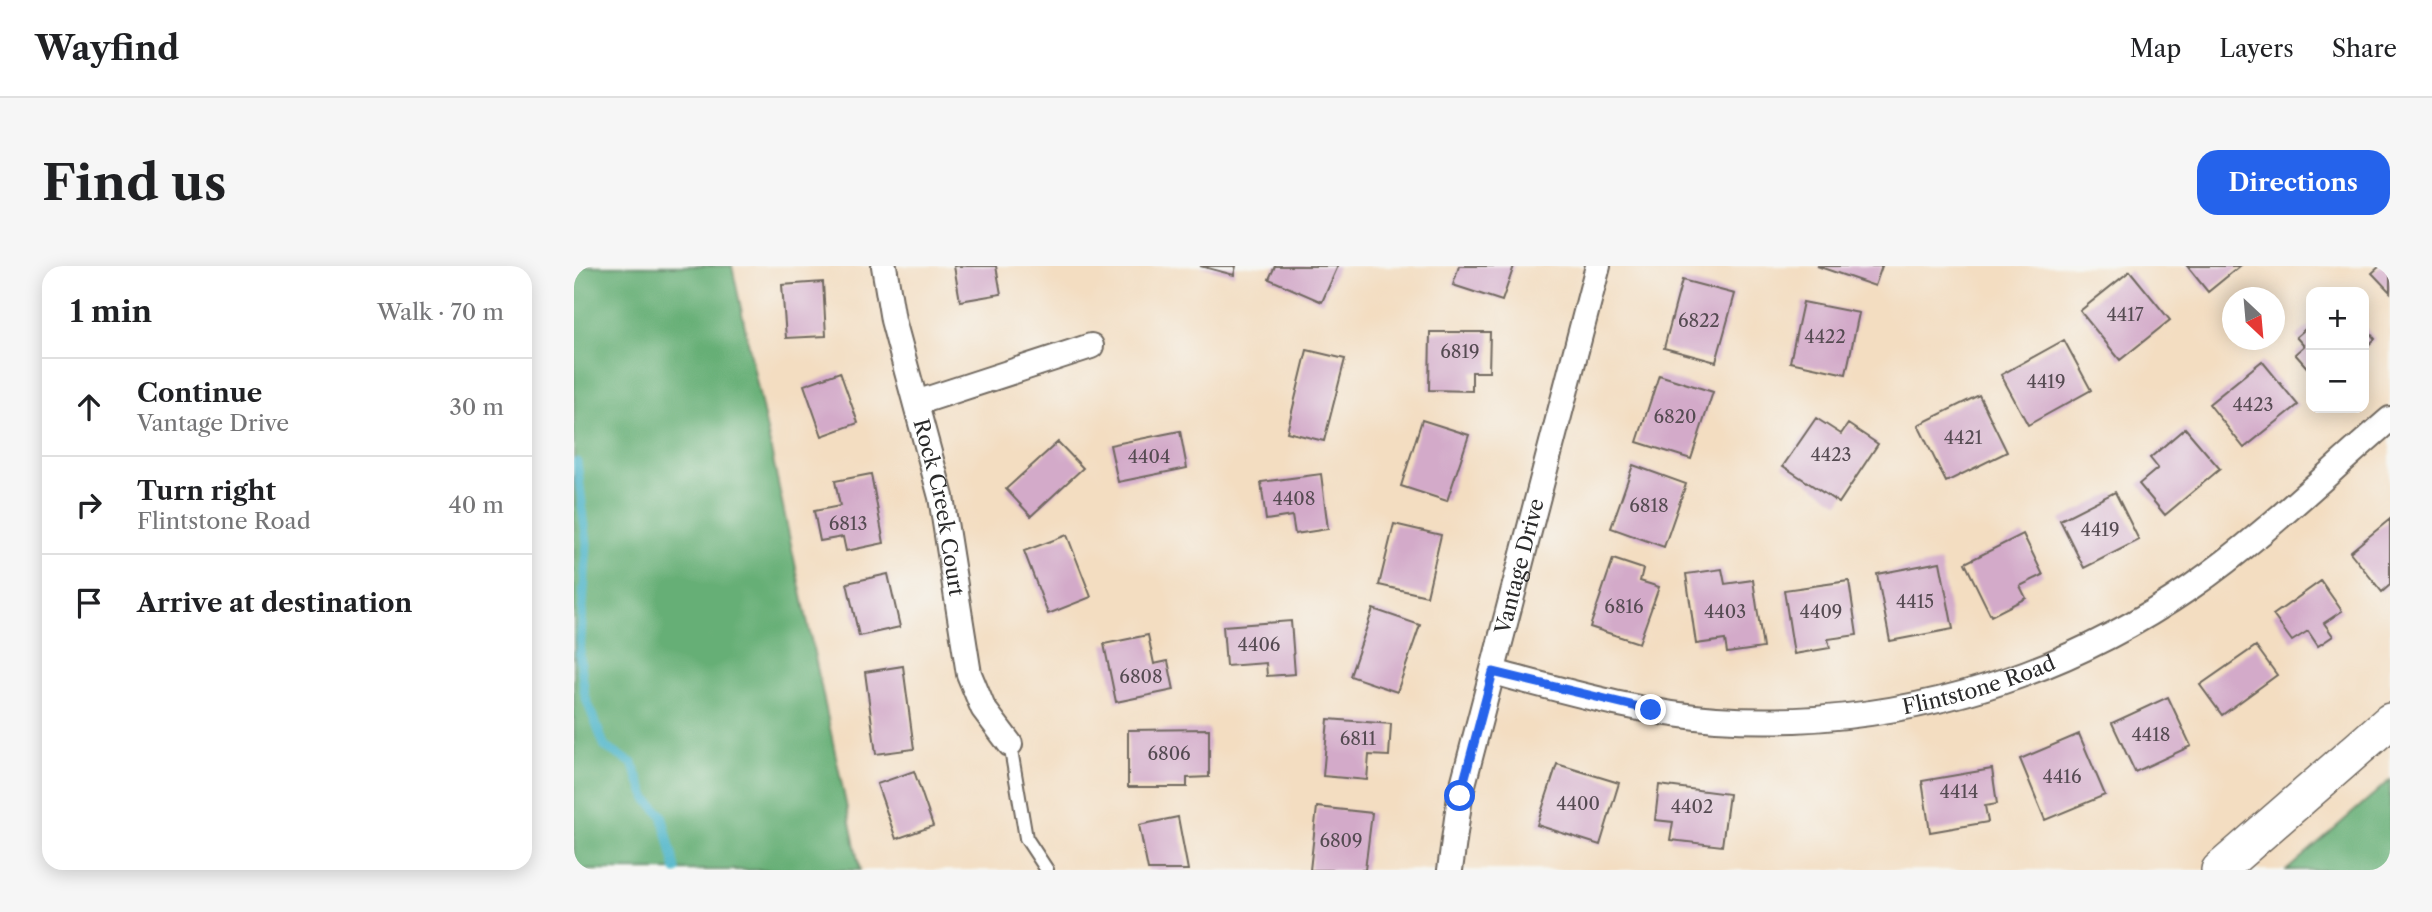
<!DOCTYPE html>
<html lang="en">
<head>
<meta charset="utf-8">
<style>
  :root { --surface:#fff; --page:#f6f6f6; --text:#202124; --muted:#757577; --line:#e0e0e0; --accent:#2563eb }
  body { margin:0; font-family:"Libre Caslon Text",serif; background:var(--page); color:var(--text) }
  .controls { position:absolute; right:21px; top:21px; display:grid; overflow:hidden; border-radius:14px; box-shadow:0 4px 18px #0003 }
  .controls button { width:63px; height:63px; display:grid; place-items:center; padding:0; border:0; border-bottom:2px solid var(--line); background:var(--surface); color:var(--text); font:35px sans-serif }
  .compass { position:absolute; left:1648px; top:21px; width:63px; height:63px; border-radius:50%; background:var(--surface); box-shadow:0 4px 18px #0003; rotate:154deg }
  .stop { position:absolute; width:21px; height:21px; margin:-16px; border:5px solid #2563eb; border-radius:50%; background:#fff }
  .stop.end { background:#2563eb; border-color:#fff; box-shadow:0 2px 7px #0008 }
  .list { margin:0; padding:0; list-style:none }
  h2 { display:flex; justify-content:space-between; align-items:center; height:91px; margin:0; padding:0 28px; font-size:30px }
  h2 small { font-size:23px; font-weight:400; color:var(--muted) }
  .list li { display:grid; grid-template-columns:46px 1fr auto; gap:21px; align-items:center; box-sizing:border-box; height:98px; padding:0 28px; border-top:2px solid var(--line) }
  .list b { display:block; font-size:26px; white-space:nowrap }
  .list p { margin:0; font-size:23px; white-space:nowrap; color:var(--muted) }
  .list em { font-size:23px; font-style:normal; color:var(--muted) }
  .icon { flex:none; width:38px; height:38px; fill:none; stroke:currentColor; stroke-width:2; stroke-linecap:round; stroke-linejoin:round }
  .map { position:relative; flex:none; width:1816px; height:604px; overflow:hidden; border-radius:21px }
  header { display:flex; align-items:center; gap:42px; box-sizing:border-box; height:98px; padding:0 35px; background:var(--surface); border-bottom:2px solid var(--line) }
  header strong { font-size:33px }
  nav { display:flex; gap:38px; margin-inline-start:auto; font-size:24px }
  .intro { display:flex; align-items:center; justify-content:space-between; box-sizing:border-box; height:168px; padding:0 42px }
  h1 { margin:0; font-size:49px }
  .button { padding:18px 32px; border-radius:21px; background:var(--accent); color:#fff; font-size:24px; font-weight:700 }
  main { display:flex; gap:42px; padding:0 42px }
  aside { flex:1; background:var(--surface); border-radius:21px; box-shadow:0 4px 18px #0003 }
  .map>svg:first-child { display:block }
  .forest { fill:#66af76; stroke:#486d50; stroke-width:2 }
  .lines { fill:none; stroke-linecap:round; stroke-linejoin:round }
  .stream { stroke:#4ab3c8; stroke-width:9 }
  .building { fill:#d3aac9 }
  .service-casing { stroke:#716960; stroke-width:16 }
  .minor-casing { stroke:#716960; stroke-width:28 }
  .secondary-casing { stroke:#716960; stroke-width:38 }
  .service { stroke:#fff; stroke-width:12 }
  .minor { stroke:#fff; stroke-width:24 }
  .secondary { stroke:#fff; stroke-width:35 }
  .route { stroke:#2563eb; stroke-width:9 }
  .labels { text-anchor:middle; stroke-width:7; stroke-linejoin:round; paint-order:stroke }
  .number-label { font-size:18px; fill:#554b52 }
  .street-label { font-size:21px; fill:#2b2b2b; stroke:#f6f6f2 }
</style>
</head>
<body>
<header>
<strong>Wayfind</strong>
<nav><a>Map</a><a>Layers</a><a>Share</a></nav>
</header>
<div class="intro"><h1>Find us</h1><a class="button">Directions</a></div>
<main>
<aside>
<h2>1 min<small>Walk · 70 m</small></h2>
<ul class="list">
<li><svg class="icon" aria-label="ahead" viewBox="0 0 24 24"><path d="M12 20V5M6 11l6-6 6 6"/></svg><div><b>Continue</b><p>Vantage Drive</p></div><em>30 m</em></li>
<li><svg class="icon" aria-label="right" viewBox="0 0 24 24"><path d="M7 20v-9h11M14 6l5 5-5 5"/></svg><div><b>Turn right</b><p>Flintstone Road</p></div><em>40 m</em></li>
<li><svg class="icon" aria-label="arrive" viewBox="0 0 24 24"><path d="M6 21V4h12l-3 4 3 4H6"/></svg><div><b>Arrive at destination</b></div></li>
</ul>
</aside>
<div class="map">
<svg width="1816" height="604" viewBox="0 0 1816 604">
  <rect width="100%" height="100%" fill="#f6f6f2"/>
  <filter id="ink" filterUnits="userSpaceOnUse"><feTurbulence type="fractalNoise" baseFrequency=".0143" numOctaves="2"/><feDisplacementMap in="SourceGraphic" scale="14" xChannelSelector="R" yChannelSelector="G"/><feConvolveMatrix kernelMatrix="1 2 1 2 8 2 1 2 1" color-interpolation-filters="sRGB"/></filter>
  <filter id="wash" filterUnits="userSpaceOnUse"><feTurbulence type="fractalNoise" baseFrequency=".00686" numOctaves="4" result="noise"/><feDisplacementMap in="SourceGraphic" scale="28" xChannelSelector="R" yChannelSelector="G"/><feGaussianBlur stdDeviation="1.57" result="paint"/><feColorMatrix in="noise" values="0 0 0 0 0 0 0 0 0 0 0 0 0 0 0 0 0 1.4 0 .05"/><feComposite in="paint" operator="in"/></filter>
  <g filter="url(#wash)">
    <rect width="100%" height="100%" fill="#f3ddc1"/>
    <path class="forest" d="M0 0H158L286 604H0Z
      M1816 514V604H1713Z"/>
    <g class="lines">
      <path class="stream" d="M3 196 13 277 6 390 11 430 31 481 58 497 73 533 88 549 102 604"/>
    </g>
    <g id="blocks">
      <path class="building" d="M380 0H422L427 28 386 35Z
        M626 0H662L660 9Z
        M701 0H764L748 36 695 13Z
        M885 0H940L928 35 879 19Z
        M1243 0H1308L1301 20Z
        M1613 0H1666L1634 26Z
        M1806 0H1816V26L1798 7Z
        M1556 5 1596 54 1546 94 1506 45Z
        M1108 14 1161 28 1142 96 1090 82Z
        M249 16 252 70 212 72 208 19Z
        M1229 36 1285 47 1272 108 1216 96Z
        M1737 58V106L1721 88 1730 80 1722 71Z
        M1790 60 1801 73 1790 83Z
        M856 66H916L915 106H898V125L855 124Z
        M1490 74 1517 124 1454 159 1427 109Z
        M733 84 771 93 750 175 713 166Z
        M1688 95 1724 139 1670 182 1635 138Z
        M266 106 284 157 248 170 230 119Z
        M1085 109 1139 126 1117 193 1063 176Z
        M1405 129 1433 186 1372 216 1344 159Z
        M1242 152 1267 168 1274 158 1304 178 1265 237 1209 200Z
        M848 154 895 169 873 235 827 220Z
        M1611 162 1646 203 1591 249 1565 218 1584 202 1576 192Z
        M606 165 613 202 544 216 536 179Z
        M484 176 509 202 457 250 432 223Z
        M1059 199 1112 218 1090 281 1037 262Z
        M297 208 310 277 272 285 269 271 246 275 240 245 266 240 261 215Z
        M747 208 754 263 721 268 718 250 692 254 687 216Z
        M1541 226 1565 274 1510 302 1486 254Z
        M1816 253V319L1808 326 1776 286Z
        M820 258 867 269 853 330 805 319Z
        M1449 268 1469 309 1446 320 1452 332 1417 350 1391 297Z
        M493 269 517 331 474 348 450 285Z
        M1039 293 1069 303 1066 315 1085 321 1065 377 1016 361Z
        M1366 296 1379 363 1316 375 1303 308Z
        M1148 303 1151 318 1179 314 1189 382 1153 387 1151 374 1122 378 1112 308Z
        M314 308 326 361 285 370 273 317Z
        M1275 315 1283 369 1254 373 1256 382 1220 388 1210 324Z
        M1747 315 1768 345 1750 357 1759 370 1744 380 1734 365 1718 375 1699 349Z
        M799 343 846 359 823 426 776 410Z
        M717 355 721 408 693 410 692 397 652 400 649 360Z
        M574 369 580 398 594 395 600 424 542 436 530 378Z
        M1682 380 1703 409 1648 449 1626 419Z
        M329 400 340 483 302 488 291 406Z
        M1594 431 1617 480 1561 506 1538 457Z
        M754 453 817 458 815 490 795 489 793 514 749 510Z
        M635 463V511L613 512V521H554V464Z
        M1505 468 1531 529 1471 554 1446 493Z
        M983 498 1045 517 1026 579 963 559Z
        M1418 503 1423 538 1411 540 1414 556 1356 566 1348 515Z
        M340 505 359 560 322 573 303 518Z
        M1085 519 1155 528 1148 580 1096 574 1099 556 1081 554Z
        M743 541 798 547 791 604H736Z
        M604 551 614 604H574L565 559Z"/>
    </g>
  </g>
  <g filter="url(#ink)">
    <use href="#blocks" fill-opacity="0" stroke="#716960" stroke-width="2"/>
    <g class="lines">
      <defs>
        <path id="service" d="M436 478 452 572 473 604"/>
        <g id="minor">
          <path id="s1" d="M310 0 319 54 367 231 395 408 409 442 436 478"/>
          <path d="M342 137 517 80"/>
          <path id="s2" d="M919 406C991 425 1066 447 1142 453 1311 464 1478 417 1617 321 1688 272 1751 209 1816 153"/>
          <path id="s3" d="M876 604 886 530 1024 0"/>
        </g>
        <path id="secondary" d="M1645 604 1816 455"/>
      </defs>
      <use href="#service" class="service-casing"/>
      <use href="#minor" class="minor-casing"/>
      <use href="#secondary" class="secondary-casing"/>
      <use href="#service" class="service"/>
      <use href="#minor" class="minor"/>
      <use href="#secondary" class="secondary"/>
    </g>
  </g>
  <g class="lines" filter="url(#ink)">
    <path class="route" d="M886 530 919 406 1077 444"/>
  </g>
  <g class="labels">
    <g class="number-label">
      <text x="1551" y="55">4417</text>
      <text x="1125" y="61">6822</text>
      <text x="1251" y="77">4422</text>
      <text x="886" y="92">6819</text>
      <text x="1472" y="122">4419</text>
      <text x="1679" y="145">4423</text>
      <text x="1101" y="157">6820</text>
      <text x="1389" y="178">4421</text>
      <text x="1257" y="195">4423</text>
      <text x="575" y="197">4404</text>
      <text x="720" y="239">4408</text>
      <text x="1075" y="246">6818</text>
      <text x="274" y="264">6813</text>
      <text x="1526" y="270">4419</text>
      <text x="1341" y="342">4415</text>
      <text x="1050" y="347">6816</text>
      <text x="1151" y="352">4403</text>
      <text x="1247" y="352">4409</text>
      <text x="685" y="385">4406</text>
      <text x="567" y="417">6808</text>
      <text x="1577" y="475">4418</text>
      <text x="784" y="479">6811</text>
      <text x="595" y="494">6806</text>
      <text x="1488" y="517">4416</text>
      <text x="1385" y="532">4414</text>
      <text x="1004" y="544">4400</text>
      <text x="1118" y="547">4402</text>
      <text x="767" y="581">6809</text>
    </g>
    <g class="street-label">
      <text dy="7" stroke="none"><textPath href="#s1" startOffset="248">Rock Creek Court</textPath></text>
      <text dy="7" stroke="none"><textPath href="#s3" startOffset="312">Vantage Drive</textPath></text>
      <text dy="7" stroke="none"><textPath href="#s2" startOffset="495">Flintstone Road</textPath></text>
    </g>
  </g>
</svg>
<div class="controls">
<button>+</button>
<button>−</button>
</div>
<svg class="compass" viewBox="-18 -18 36 36"><path d="M0-13l5 13h-10z" fill="#e53935"/><path d="M0 13l5-13h-10z" fill="#757577"/></svg>
<div class="stop" style="left:886px;top:530px"></div>
<div class="stop end" style="left:1077px;top:444px"></div>
</div>
</main>
</body>
</html>
